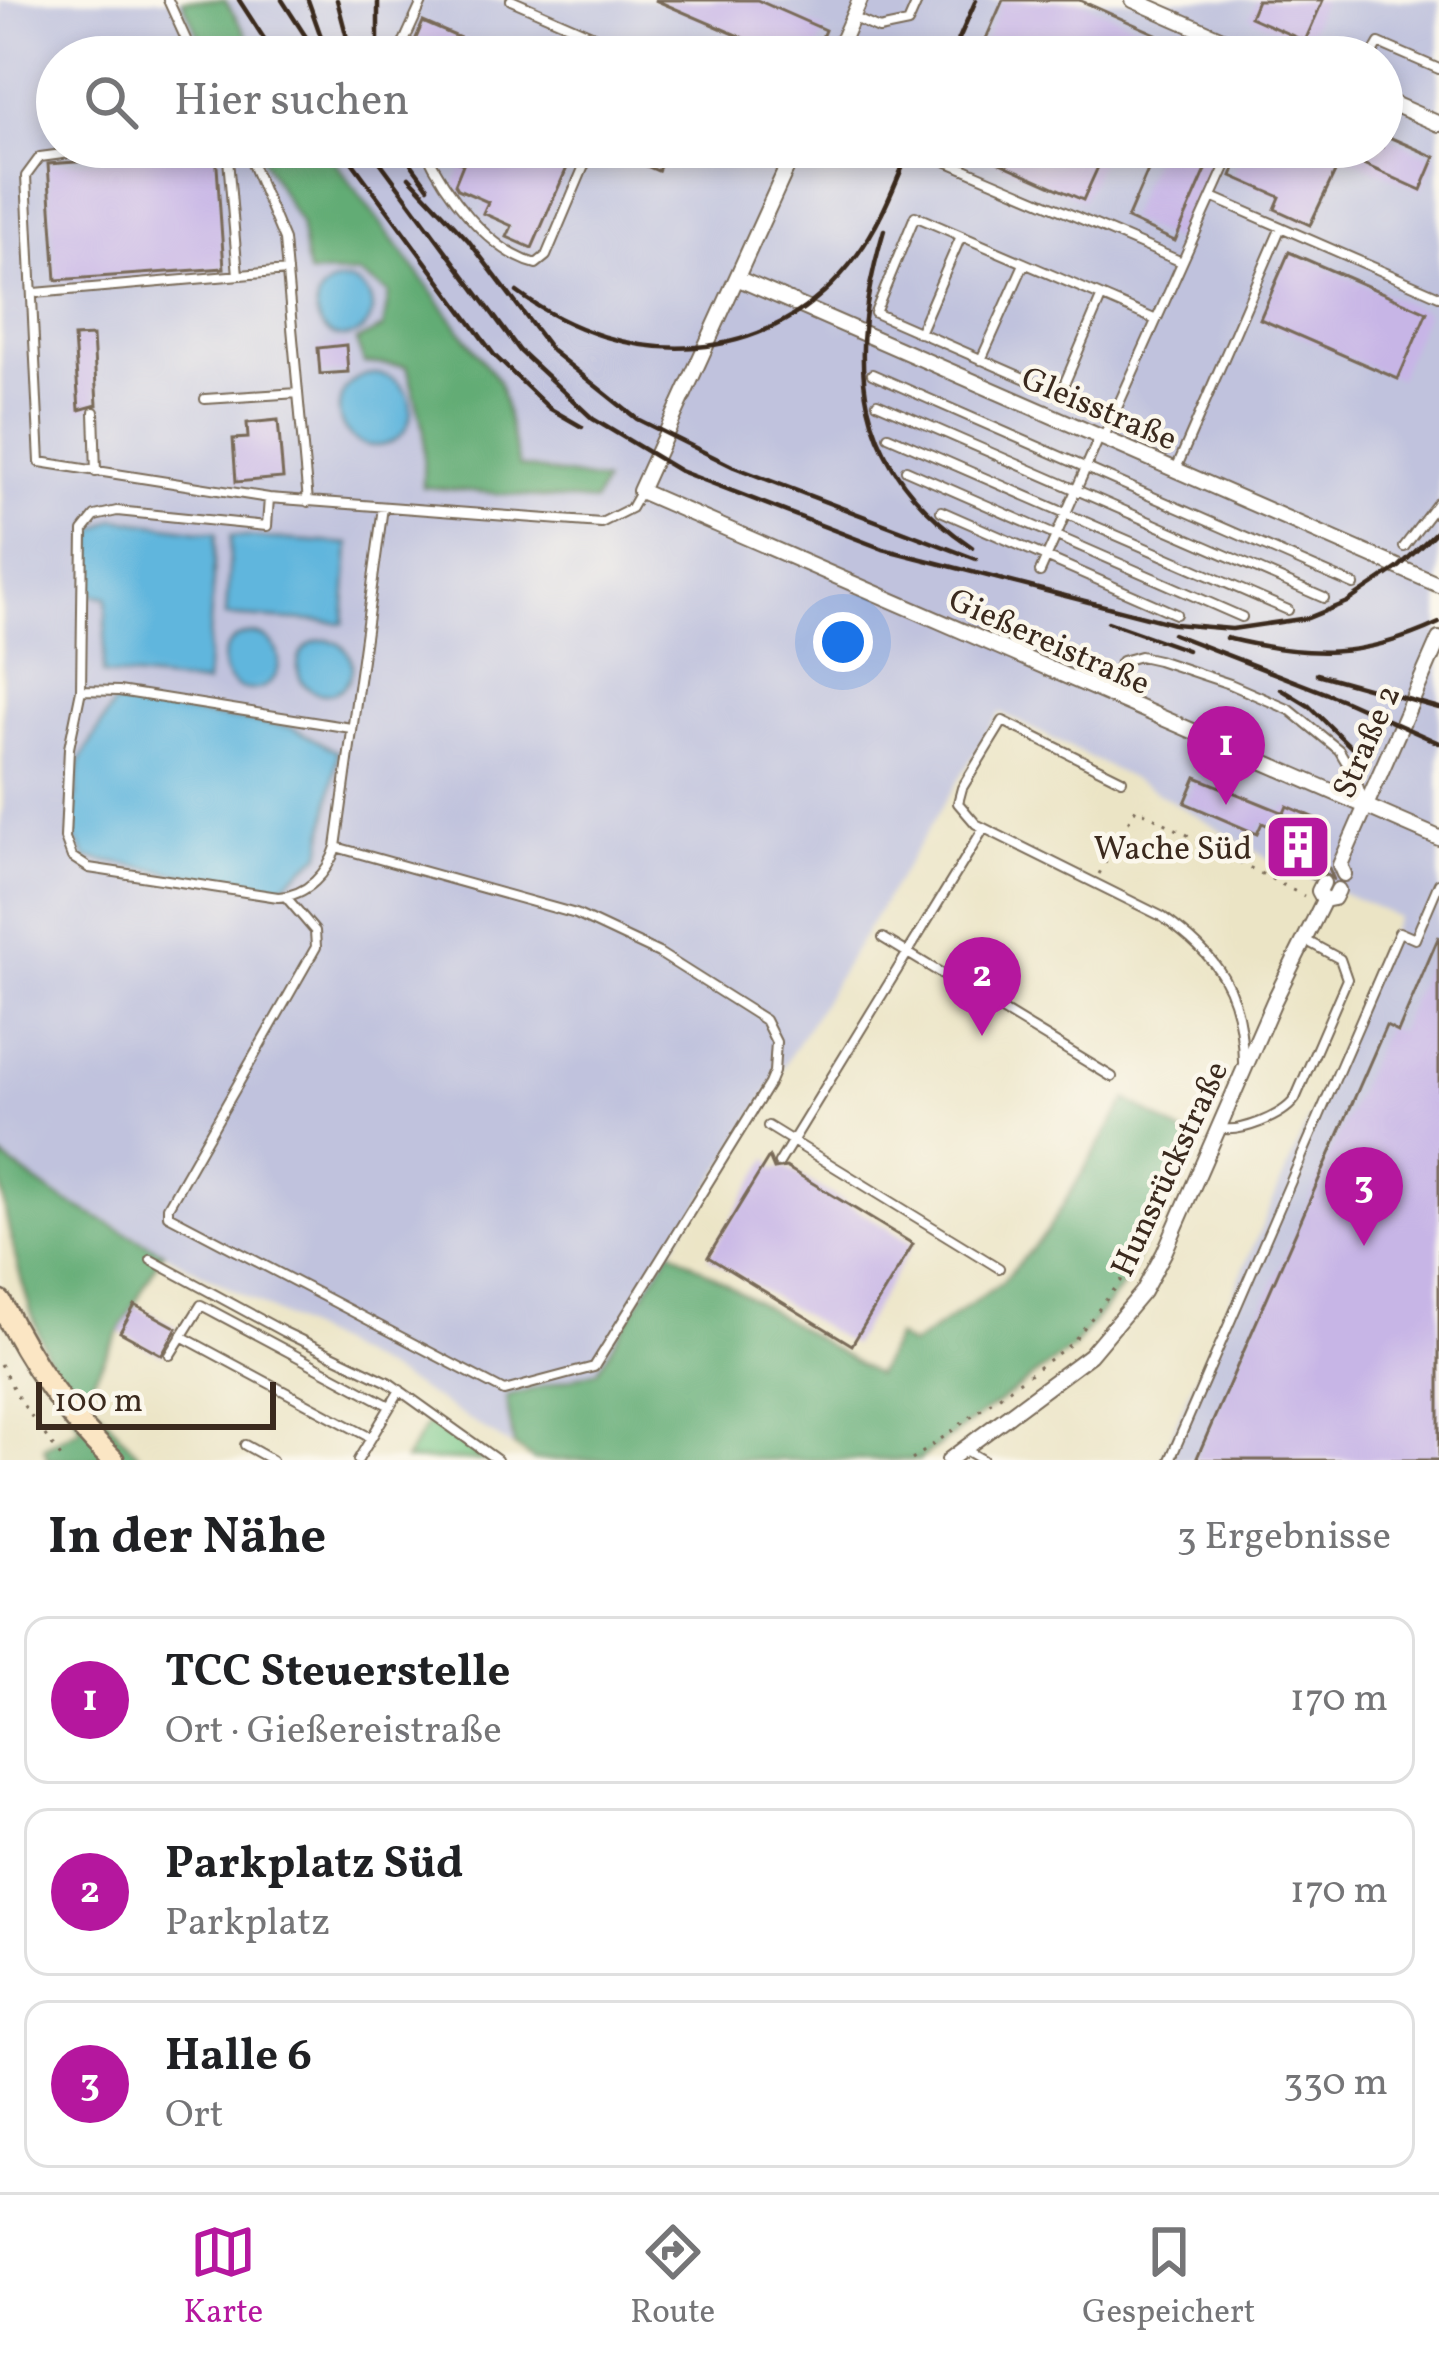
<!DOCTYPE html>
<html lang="de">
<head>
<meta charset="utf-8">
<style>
  :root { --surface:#fff; --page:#f6f6f6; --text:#202124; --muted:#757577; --line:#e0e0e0; --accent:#b5179e }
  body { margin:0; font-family:Vollkorn,serif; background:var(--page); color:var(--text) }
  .scale { position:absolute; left:36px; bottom:30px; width:240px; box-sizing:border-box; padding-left:12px; border:6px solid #3b2a1e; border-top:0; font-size:33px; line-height:42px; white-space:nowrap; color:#3b2a1e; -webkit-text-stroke:9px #fbf7ec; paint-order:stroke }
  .you { position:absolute; left:843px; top:642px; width:42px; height:42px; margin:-30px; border:9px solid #fff; border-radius:50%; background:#1a73e8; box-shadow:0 0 0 18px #1a73e833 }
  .badge { display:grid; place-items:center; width:78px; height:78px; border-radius:50%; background:var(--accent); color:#fff; font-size:39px; font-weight:700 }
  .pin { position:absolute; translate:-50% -99px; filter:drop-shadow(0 3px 6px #0008) }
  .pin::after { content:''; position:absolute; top:63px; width:42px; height:36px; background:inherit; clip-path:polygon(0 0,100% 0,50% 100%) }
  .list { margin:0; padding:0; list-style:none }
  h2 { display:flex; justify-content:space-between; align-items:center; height:156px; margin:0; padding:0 48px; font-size:51px }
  h2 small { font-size:39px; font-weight:400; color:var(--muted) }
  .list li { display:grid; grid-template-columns:78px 1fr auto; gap:36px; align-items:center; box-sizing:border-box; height:168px; margin:0 24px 24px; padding:0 24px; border:3px solid var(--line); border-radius:24px }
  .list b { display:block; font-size:45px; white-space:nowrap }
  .list p { margin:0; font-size:39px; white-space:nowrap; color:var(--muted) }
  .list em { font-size:39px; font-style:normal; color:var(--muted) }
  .icon { flex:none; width:66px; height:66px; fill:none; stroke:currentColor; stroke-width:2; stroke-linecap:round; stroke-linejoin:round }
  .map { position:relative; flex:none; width:1439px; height:1460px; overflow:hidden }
  .search { position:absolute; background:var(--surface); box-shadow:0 6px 18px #0003; left:36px; right:36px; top:36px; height:132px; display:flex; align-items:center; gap:30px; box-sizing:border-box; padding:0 42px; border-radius:66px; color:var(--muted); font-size:45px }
  .sheet { height:732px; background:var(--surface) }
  nav { display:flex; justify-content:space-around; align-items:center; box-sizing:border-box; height:168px; border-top:3px solid var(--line); background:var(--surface); font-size:33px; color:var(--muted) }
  nav a { display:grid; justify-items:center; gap:6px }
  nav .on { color:var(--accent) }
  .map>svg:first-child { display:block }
  .industrial { fill:#c0c2dd; fill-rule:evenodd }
  .green { fill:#79c888; stroke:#5a7953; stroke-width:3 }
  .forest { fill:#62ac74; stroke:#4e6b49; stroke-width:3 }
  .water { fill:#61b6dd; stroke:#4e707e; stroke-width:3 }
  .building { fill:#c7b5e6 }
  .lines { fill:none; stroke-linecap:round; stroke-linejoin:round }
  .service-casing { stroke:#796b58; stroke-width:12 }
  .minor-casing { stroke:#796b58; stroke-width:18 }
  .secondary-casing { stroke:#796b58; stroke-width:26 }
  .path { stroke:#796b58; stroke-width:3; stroke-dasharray:3 9; stroke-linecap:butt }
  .service { stroke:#fff; stroke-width:8 }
  .minor { stroke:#fff; stroke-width:14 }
  .secondary { stroke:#fbe6c4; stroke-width:21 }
  .rail { stroke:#3b2a1e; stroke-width:4.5 }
  .labels { text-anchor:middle; stroke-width:9; stroke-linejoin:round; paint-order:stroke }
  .street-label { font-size:33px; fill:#3b2a1e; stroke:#fbf7ec }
  .poi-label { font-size:33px; fill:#3b2a1e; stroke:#fbf7ec; text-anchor:end }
</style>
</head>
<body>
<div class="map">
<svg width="1439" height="1460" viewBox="0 0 1439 1460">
  <rect width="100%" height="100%" fill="#fbf7ec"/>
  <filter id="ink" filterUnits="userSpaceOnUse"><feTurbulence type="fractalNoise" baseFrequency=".00833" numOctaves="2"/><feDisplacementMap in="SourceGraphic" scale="24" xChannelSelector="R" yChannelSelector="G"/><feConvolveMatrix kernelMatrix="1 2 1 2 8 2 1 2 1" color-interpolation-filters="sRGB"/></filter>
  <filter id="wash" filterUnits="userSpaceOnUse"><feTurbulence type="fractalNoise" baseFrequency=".004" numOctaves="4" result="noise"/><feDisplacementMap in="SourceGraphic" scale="48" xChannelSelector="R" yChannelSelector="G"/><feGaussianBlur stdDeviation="2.7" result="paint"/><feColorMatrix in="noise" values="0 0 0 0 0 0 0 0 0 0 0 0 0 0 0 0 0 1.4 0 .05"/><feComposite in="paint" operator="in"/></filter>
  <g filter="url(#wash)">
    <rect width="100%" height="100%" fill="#ebe4c5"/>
    <path class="industrial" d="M0 0H1439V1460H1160L1397 917 1274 862 1148 787 1000 712 672 1249 875 1375 896 1337 911 1346 1001 1283 1046 1233 1127 1099 1189 1138 1125 1283 1073 1348 919 1460H534L411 1384 54 1195 0 1156V828L3 805ZM57 57H1382V147H57Z"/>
    <path class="green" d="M428 1423 482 1457 486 1460H405Z"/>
    <path class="forest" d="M182 0H225L260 57H209Z
      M255 147H324L499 382 519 466 604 482 594 502 423 487 424 431 407 366 364 363 356 341 383 328 389 293 359 274 308 273 300 223Z
      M1127 1099 1189 1138 1125 1283 1073 1348 919 1460H534L514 1446 506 1397 597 1371 671 1250 876 1375 896 1337 911 1346 1001 1283 1046 1233Z
      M0 1156 54 1195 163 1252 85 1394 143 1460H48L44 1447 81 1428C43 1362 0 1232 0 1156Z"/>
    <path class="water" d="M316 309a28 28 0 1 1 56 0a28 28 0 1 1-56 0Z
      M339 410a36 36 0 1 1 72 0a36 36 0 1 1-72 0Z
      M115 519 216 533 206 684 103 674 107 597 90 594 94 531Z
      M231 536 349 544 344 623 226 616Z
      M223 662a28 28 0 1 1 56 0a28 28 0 1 1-56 0Z
      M298 667a27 27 0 1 1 54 0a27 27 0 1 1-54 0Z
      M114 703 291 727 338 752 321 854 277 890 86 858 72 832 79 763Z"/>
    <g id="blocks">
      <path class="building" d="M655 0H757L825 30 814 57H788Z
        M1003 0H1079L1156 34 1146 57H978Z
        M1257 0H1323L1305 41 1250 17Z
        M423 22 504 57H408Z
        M1382 134 1435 157 1421 190 1343 155 1310 225 1275 209 1280 197 1232 176 1243 147H1382Z
        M433 147H576L532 248 507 237 512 226 483 213 488 202 458 189 455 184 463 164 436 152Z
        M603 147H668L658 171Z
        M964 147H1107L1083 200Z
        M1158 147H1216L1175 241 1127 219Z
        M216 152 224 268 56 280 48 164Z
        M1289 252 1427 312 1398 379 1260 319Z
        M93 336 97 405 79 410 74 337Z
        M346 345 348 372 320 374 318 348Z
        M278 420 283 478 236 482 233 439 248 438 247 423Z
        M1196 777 1284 813 1287 806 1326 823 1310 859 1329 868 1334 880 1324 872 1313 879 1274 862 1287 834 1262 823 1257 834 1185 803Z
        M1439 936V1460H1196L1386 1026 1398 1032Z
        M769 1157 774 1169 786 1167 913 1244 852 1345 708 1257Z
        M135 1305 177 1328 162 1355 120 1332Z"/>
    </g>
  </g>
  <g filter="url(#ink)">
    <use href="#blocks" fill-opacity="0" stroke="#796b58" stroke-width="3"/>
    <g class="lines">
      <defs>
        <path id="service" d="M168 0 194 57
          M511 0 642 57
          M854 18 879 29 908 23 918 0
          M397 57 423 0
          M1371 57 1379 43 1439 69
          M116 147 40 157 26 176 40 462 269 498 601 523 631 508 640 492
          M227 147 238 275
          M240 147 252 164 284 240 308 502
          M424 147C444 191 488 251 536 264L546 256 592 147
          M913 147 1182 262
          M1212 197 1439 296
          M35 293 287 271
          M919 333 961 236
          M981 360 1024 264
          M872 374 1354 585
          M1060 394 1101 298
          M205 399 298 393
          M877 403 1324 598
          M94 412 96 472
          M1113 417 875 313 915 216 1154 319
          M888 436 1288 610
          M1103 439 1234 147
          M1176 469 1281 227
          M906 470 1242 617
          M269 498 267 526 117 511 95 516 83 531 81 690 69 748 65 838 72 857 89 868 278 897C307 896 328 873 336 847L383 507
          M941 511 1176 614
          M1404 547 1439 501
          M1040 572 1099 438
          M81 690 119 691 351 728
          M1104 691 1122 661 1140 656 1158 660 1230 684 1290 710 1339 750 1355 777 1365 805
          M1122 780 1003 721 962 788 958 803 976 824 1161 916C1219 956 1242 991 1243 1062
          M286 897 315 931 316 947 168 1207V1215L504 1391 594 1367 769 1084 774 1072 776 1042 765 1020 659 953 576 914 336 847
          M883 938 1112 1077
          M768 1126 999 1268
          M1219 1128C1239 1134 1283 1116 1295 1099L1347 979 1340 959 1305 940
          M779 1163 984 828
          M151 1260 284 1332 388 1382 497 1460
          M181 1336 371 1438
          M170 1355 201 1305 390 1406
          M245 1445 272 1460
          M964 1449 983 1460
          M358 1460 400 1390
          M1170 1460 1399 932 1415 939 1439 883"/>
        <path id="minor" d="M1133 0 1263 57
          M835 57 860 0
          M1382 99 1439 124
          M796 147 640 491 1439 838
          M739 279 1439 585
          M1344 874 1340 865 1439 639
          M1323 883 1319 891 1324 900
          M949 1460 1090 1355 1143 1292 1164 1253 1274 1001 1324 900 1334 898 1338 890"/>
        <path id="secondary" d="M0 1302C31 1363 64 1413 113 1460"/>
      </defs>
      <use href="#service" class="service-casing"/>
      <use href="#minor" class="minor-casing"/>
      <use href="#secondary" class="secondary-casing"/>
      <path class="path" d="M1099 874 1136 808 1304 896
        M0 1364 19 1399 63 1460
        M912 1460 1072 1343 1121 1281 1134 1248"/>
      <use href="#service" class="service"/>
      <use href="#minor" class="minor"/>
      <use href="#secondary" class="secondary"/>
      <path class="rail" d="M239 0 276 57
        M282 0 319 57
        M308 0 324 45
        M337 0 352 57
        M378 0V57
        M951 57 976 0
        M341 147 495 356 549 408 582 427
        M369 147 520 351 593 419 680 471 883 549 1174 624 1232 629 1308 618 1347 602 1399 567 1439 529
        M399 147 428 187
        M409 177 468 240 552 351 637 419 734 467 976 559
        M884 230C846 359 850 465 972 547
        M517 292C625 372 773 371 857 255 881 223 895 184 911 147
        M1108 622 1187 650
        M1173 634 1343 700 1439 743
        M1226 638C1307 658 1362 659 1439 623
        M1317 674 1439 708
        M1281 689 1309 706 1358 754"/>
    </g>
  </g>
  <defs>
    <symbol id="building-square" viewBox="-11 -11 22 22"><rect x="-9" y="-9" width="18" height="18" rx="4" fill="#b5179e" stroke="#fbf7ec"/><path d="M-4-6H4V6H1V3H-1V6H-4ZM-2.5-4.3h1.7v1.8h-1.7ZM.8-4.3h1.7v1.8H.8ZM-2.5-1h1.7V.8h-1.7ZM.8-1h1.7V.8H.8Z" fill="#fff"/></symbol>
  </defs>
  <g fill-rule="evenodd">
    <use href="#building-square" x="1260" y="809" width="76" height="76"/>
  </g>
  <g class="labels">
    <g class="street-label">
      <text transform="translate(1100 407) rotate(23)" y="12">Gleisstraße</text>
      <text transform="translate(1050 640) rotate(24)" y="12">Gießereistraße</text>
      <text transform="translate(1365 741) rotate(-66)" y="12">Straße 2</text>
      <text transform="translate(1168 1168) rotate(-65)" y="12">Hunsrückstraße</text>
    </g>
    <g class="poi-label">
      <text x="1252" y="859">Wache Süd</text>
    </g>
  </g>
</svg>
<div class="scale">100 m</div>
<div class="you"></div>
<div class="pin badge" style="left:1226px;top:805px">1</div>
<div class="pin badge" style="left:982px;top:1036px">2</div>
<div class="pin badge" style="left:1364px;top:1246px">3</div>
<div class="search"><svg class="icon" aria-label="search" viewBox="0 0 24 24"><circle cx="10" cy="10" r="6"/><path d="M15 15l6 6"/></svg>Hier suchen</div>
</div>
<section class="sheet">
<h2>In der Nähe<small>3 Ergebnisse</small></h2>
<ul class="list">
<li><span class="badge">1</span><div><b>TCC Steuerstelle</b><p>Ort · Gießereistraße</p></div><em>170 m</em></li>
<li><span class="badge">2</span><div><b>Parkplatz Süd</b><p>Parkplatz</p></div><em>170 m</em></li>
<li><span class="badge">3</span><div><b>Halle 6</b><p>Ort</p></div><em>330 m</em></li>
</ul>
</section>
<nav>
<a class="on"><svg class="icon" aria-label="map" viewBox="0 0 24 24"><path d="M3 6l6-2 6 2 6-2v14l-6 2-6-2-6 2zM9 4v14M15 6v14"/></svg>Karte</a>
<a><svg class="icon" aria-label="directions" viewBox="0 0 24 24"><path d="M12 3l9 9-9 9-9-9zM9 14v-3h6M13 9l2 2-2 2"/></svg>Route</a>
<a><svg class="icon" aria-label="saved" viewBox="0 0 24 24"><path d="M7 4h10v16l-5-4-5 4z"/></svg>Gespeichert</a>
</nav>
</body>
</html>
